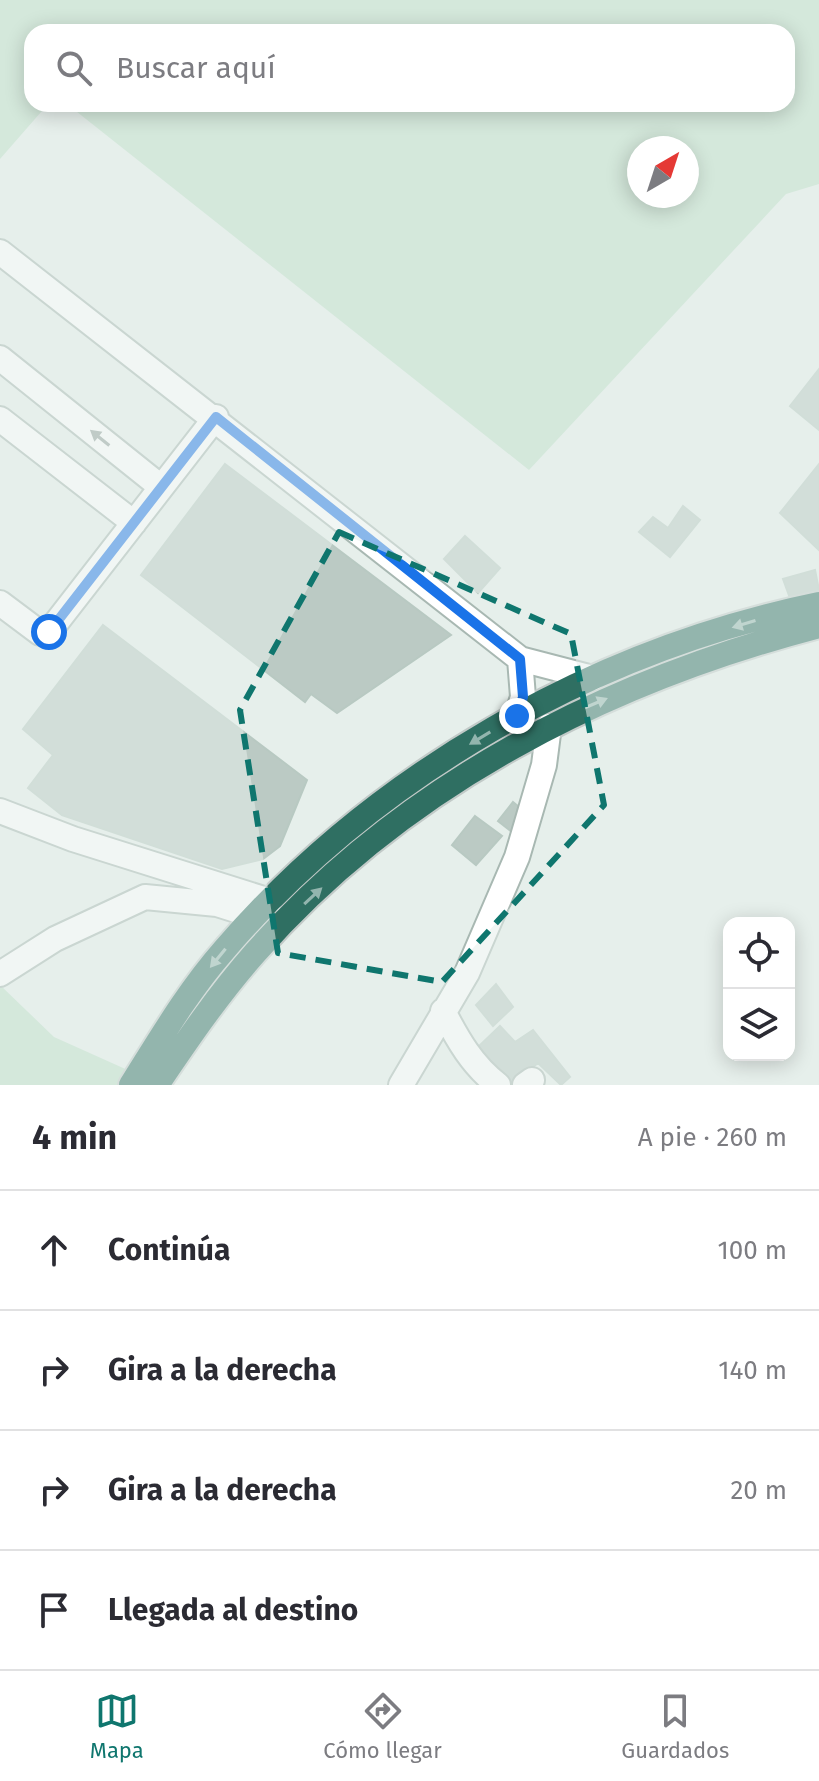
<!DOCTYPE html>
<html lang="es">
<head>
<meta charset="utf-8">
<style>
  :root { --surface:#fff; --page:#f7f7f7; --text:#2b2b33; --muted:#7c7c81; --line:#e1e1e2; --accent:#0f766e }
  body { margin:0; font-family:"Fira Sans",sans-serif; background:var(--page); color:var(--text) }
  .controls { position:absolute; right:24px; bottom:24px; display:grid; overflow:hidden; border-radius:16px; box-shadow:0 4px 20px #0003 }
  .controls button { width:72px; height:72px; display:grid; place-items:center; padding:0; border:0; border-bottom:2px solid var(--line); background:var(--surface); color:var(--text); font:40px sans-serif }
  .compass { position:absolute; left:627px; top:136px; width:72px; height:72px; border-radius:50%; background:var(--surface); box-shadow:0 4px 20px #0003; rotate:39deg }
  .stop { position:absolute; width:24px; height:24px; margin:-18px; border:6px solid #1a73e8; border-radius:50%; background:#fff }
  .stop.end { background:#1a73e8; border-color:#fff; box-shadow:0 2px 8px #0008 }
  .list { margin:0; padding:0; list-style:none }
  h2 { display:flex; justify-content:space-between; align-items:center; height:104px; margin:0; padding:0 32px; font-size:34px }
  h2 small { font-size:26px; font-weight:400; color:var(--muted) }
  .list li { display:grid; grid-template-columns:52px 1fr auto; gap:24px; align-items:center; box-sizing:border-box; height:120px; padding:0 32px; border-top:2px solid var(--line) }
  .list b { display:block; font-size:30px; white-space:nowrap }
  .list em { font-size:26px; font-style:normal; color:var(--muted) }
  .icon { flex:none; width:44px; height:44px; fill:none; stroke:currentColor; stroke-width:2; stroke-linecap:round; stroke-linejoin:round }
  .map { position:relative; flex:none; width:819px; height:1085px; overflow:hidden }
  .search { position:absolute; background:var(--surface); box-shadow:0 4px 20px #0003; left:24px; right:24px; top:24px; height:88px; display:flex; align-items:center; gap:20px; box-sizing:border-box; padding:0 28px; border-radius:24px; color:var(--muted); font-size:30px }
  .sheet { height:584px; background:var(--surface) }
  nav { display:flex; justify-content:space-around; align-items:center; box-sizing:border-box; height:112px; border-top:2px solid var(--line); background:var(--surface); font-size:22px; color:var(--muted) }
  nav a { display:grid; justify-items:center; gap:4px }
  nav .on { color:var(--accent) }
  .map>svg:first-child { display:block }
  .green { fill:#bfe0c8; fill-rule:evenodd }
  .building { fill:#bbcac4; stroke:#b8c9c2; stroke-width:2 }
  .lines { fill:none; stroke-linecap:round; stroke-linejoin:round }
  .minor-casing { stroke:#a8b8b2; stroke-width:28 }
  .highway-casing { stroke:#c2cac8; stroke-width:28 }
  .minor { stroke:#fff; stroke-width:24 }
  .highway { stroke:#2f6f62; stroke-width:24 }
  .oneway { fill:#92a09c }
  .oneway2 { fill:#93b5ae }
  .route { stroke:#1a73e8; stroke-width:10 }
  .marked { fill:none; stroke:#0f766e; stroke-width:6; stroke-dasharray:16 10; stroke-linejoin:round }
</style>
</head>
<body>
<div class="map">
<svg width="819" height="1085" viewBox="0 0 819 1085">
  <rect width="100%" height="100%" fill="#e6efeb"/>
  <path class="green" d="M0 0H819V184L786 194 529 470 67 104H787V32H32V104H48L0 159ZM639 148H687V196H639Z
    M0 985 54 1037 161 1085H0Z"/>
  <path class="building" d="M819 369V430L790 406Z
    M225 464 451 635 337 713 311 694 305 702 141 575Z
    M819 464V550L780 513Z
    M683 506 700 520 670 557 639 532 653 517 668 528Z
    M465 536 500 568 478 593 444 559Z
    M815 570 819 590 791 601 783 579Z
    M103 625 307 780 280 846 263 859 222 869 62 815 28 788 53 755 23 729Z
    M513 802 525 812 512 832 498 821Z
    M475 816 502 836 476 865 452 845Z
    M496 984 513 1007 493 1026 476 1005Z
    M500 1026 515 1042 533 1030 570 1077 561 1085 538 1063 510 1085 479 1046Z"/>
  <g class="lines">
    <defs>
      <path id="minor" d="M0 252 520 659 593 678
        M0 358 161 487
        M0 419 134 523
        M0 603 40 633 49 632 216 417
        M517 716 523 697 520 659
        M0 811 73 839 270 901
        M0 974 55 939 145 897 217 904 255 916
        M443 1011C458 1040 472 1065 498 1085
        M401 1085 467 973 517 857 544 765 549 726
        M525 1085 532 1080"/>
      <path id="highway" d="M131 1085C160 1039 188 991 224 950 374 775 594 650 819 604
        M157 1085C188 1039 218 995 255 953 403 785 605 682 819 626"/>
    </defs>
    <use href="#minor" class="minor-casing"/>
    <use href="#highway" class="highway-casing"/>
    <use href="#minor" class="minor"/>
    <use href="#highway" class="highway"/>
  </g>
  <defs><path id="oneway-solid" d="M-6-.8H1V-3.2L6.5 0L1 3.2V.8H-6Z" transform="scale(2)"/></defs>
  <use class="oneway" href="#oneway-solid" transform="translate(100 438) rotate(-141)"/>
  <g class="oneway2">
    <use href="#oneway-solid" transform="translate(744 624) rotate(163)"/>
    <use href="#oneway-solid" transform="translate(596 703) rotate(-23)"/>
    <use href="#oneway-solid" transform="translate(480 738) rotate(149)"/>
    <use href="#oneway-solid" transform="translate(313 896) rotate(-43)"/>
    <use href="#oneway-solid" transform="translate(218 958) rotate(129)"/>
  </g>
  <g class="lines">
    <path class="route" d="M49 632 216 417 520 659 523 697 517 716"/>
  </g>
  <path d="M0 0H819V1085H0ZM339 532 571 634 604 805 442 982 278 953 240 710Z" fill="#e6efeb" fill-opacity=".55" fill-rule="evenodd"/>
  <path class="marked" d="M339 532 571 634 604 805 442 982 278 953 240 710Z"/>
</svg>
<div class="controls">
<button><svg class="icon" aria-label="locate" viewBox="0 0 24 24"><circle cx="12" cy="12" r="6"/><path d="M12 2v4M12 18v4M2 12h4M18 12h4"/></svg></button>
<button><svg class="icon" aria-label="layers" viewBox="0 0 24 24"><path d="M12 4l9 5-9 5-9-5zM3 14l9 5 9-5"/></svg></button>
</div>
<svg class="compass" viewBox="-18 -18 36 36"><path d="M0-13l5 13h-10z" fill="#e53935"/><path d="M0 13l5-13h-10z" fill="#7c7c81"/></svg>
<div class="stop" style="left:49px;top:632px"></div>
<div class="stop end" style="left:517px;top:716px"></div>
<div class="search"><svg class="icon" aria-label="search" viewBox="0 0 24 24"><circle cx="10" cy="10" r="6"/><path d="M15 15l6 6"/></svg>Buscar aquí</div>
</div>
<section class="sheet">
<h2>4 min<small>A pie · 260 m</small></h2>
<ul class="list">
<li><svg class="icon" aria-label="ahead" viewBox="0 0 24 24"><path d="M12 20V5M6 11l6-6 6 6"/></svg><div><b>Continúa</b></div><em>100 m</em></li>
<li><svg class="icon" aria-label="right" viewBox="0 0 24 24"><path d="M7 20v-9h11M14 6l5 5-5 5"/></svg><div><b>Gira a la derecha</b></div><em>140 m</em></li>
<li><svg class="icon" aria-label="right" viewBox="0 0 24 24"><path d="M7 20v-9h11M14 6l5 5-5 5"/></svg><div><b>Gira a la derecha</b></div><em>20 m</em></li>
<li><svg class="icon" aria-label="arrive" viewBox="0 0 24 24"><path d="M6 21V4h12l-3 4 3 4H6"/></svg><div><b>Llegada al destino</b></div></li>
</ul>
</section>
<nav>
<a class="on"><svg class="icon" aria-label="map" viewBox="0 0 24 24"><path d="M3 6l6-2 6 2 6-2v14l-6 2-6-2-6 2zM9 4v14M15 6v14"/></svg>Mapa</a>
<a><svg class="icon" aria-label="directions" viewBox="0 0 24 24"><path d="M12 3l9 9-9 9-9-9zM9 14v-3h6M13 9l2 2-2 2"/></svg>Cómo llegar</a>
<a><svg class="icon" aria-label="saved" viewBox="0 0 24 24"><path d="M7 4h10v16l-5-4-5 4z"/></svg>Guardados</a>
</nav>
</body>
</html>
